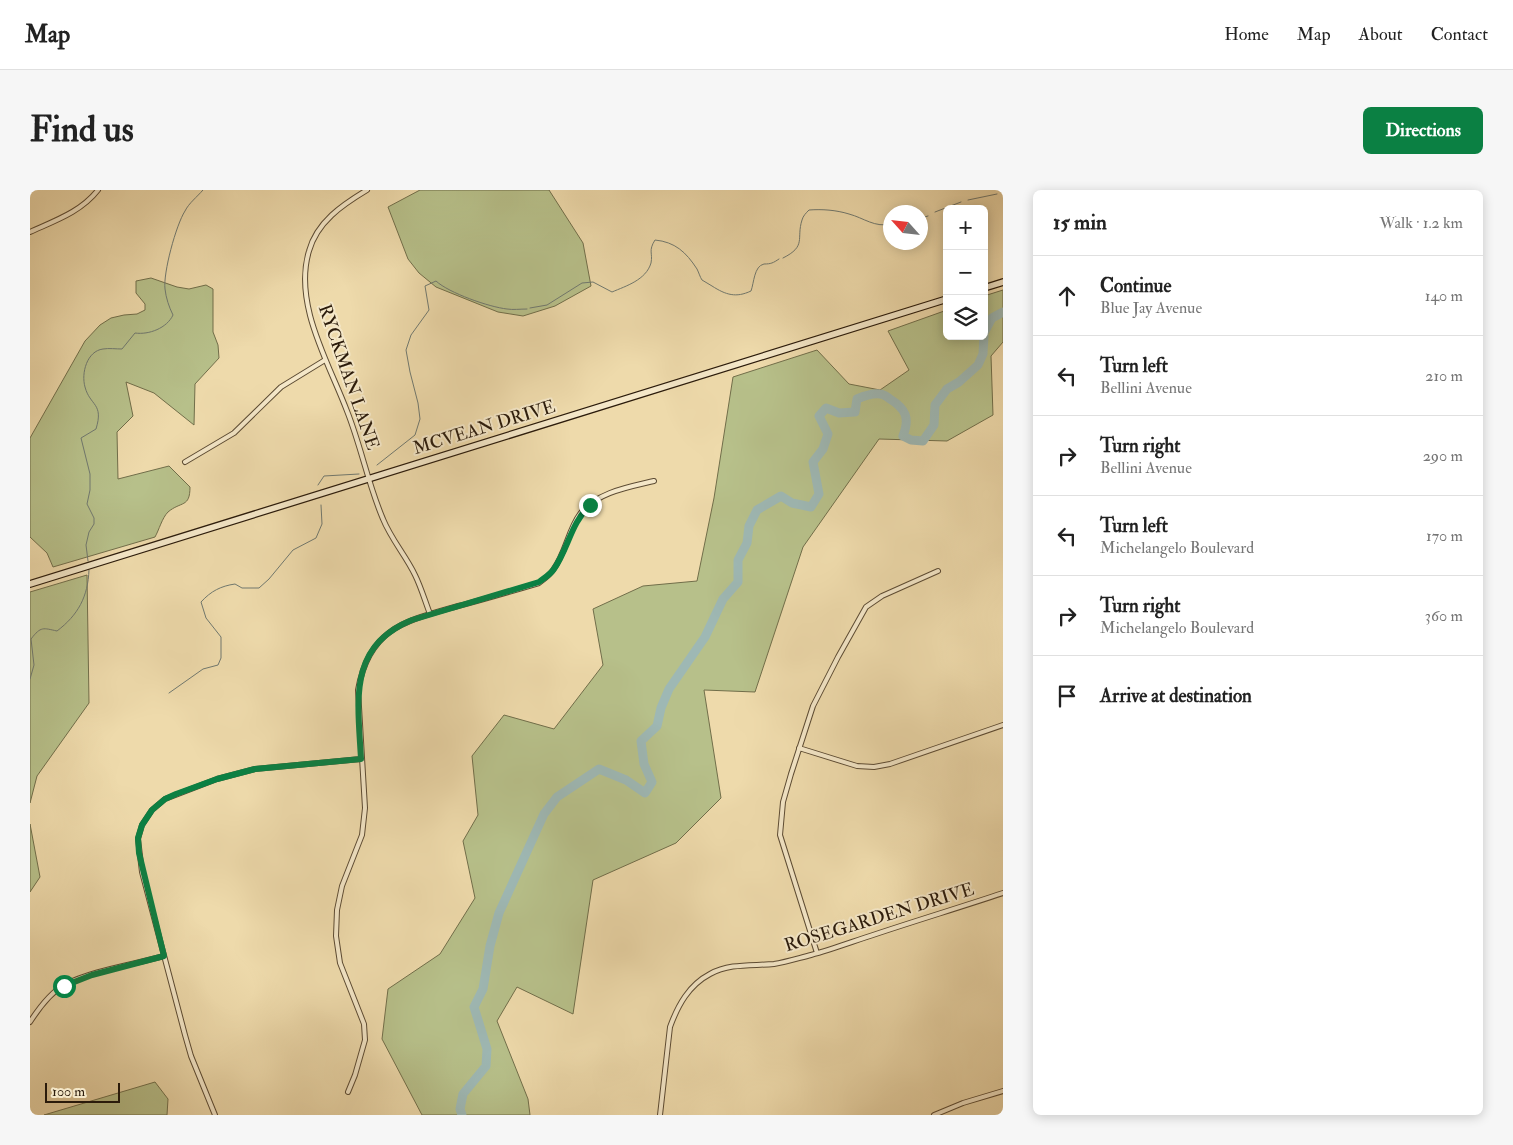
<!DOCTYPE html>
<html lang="en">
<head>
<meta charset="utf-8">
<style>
  :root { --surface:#fff; --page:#f6f6f6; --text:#222; --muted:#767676; --line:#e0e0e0; --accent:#0b8043 }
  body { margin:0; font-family:"IM FELL Double Pica",serif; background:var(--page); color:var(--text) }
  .controls { position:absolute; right:15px; top:15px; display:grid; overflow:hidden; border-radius:8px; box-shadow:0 2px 12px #0003 }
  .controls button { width:45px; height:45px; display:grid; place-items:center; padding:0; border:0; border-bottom:1px solid var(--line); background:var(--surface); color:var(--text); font:25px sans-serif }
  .compass { position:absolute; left:853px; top:15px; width:45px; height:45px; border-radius:50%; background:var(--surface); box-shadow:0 2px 12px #0003; rotate:297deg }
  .scale { position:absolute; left:15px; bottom:12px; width:75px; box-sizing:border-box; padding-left:5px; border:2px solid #2b1b0b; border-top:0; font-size:14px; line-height:18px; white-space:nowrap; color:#2b1b0b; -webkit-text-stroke:4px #f4e7c8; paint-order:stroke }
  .stop { position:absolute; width:15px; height:15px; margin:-11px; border:4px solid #0b8043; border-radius:50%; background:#fff }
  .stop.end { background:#0b8043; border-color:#fff; box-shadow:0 1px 5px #0008 }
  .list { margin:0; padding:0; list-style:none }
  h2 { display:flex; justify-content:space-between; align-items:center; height:65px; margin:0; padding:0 20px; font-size:21px }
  h2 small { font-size:16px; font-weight:400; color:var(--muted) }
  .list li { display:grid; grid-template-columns:32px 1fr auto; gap:15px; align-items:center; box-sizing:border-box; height:80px; padding:0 20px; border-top:1px solid var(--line) }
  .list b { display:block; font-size:19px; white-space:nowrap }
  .list p { margin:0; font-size:16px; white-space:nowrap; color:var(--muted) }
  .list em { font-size:16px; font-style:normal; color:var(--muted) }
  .icon { flex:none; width:28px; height:28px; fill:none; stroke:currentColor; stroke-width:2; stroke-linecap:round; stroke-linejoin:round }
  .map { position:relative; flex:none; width:973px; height:925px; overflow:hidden; border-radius:8px }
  header { display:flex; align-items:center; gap:30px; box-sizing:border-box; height:70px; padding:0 25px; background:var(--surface); border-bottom:1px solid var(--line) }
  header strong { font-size:24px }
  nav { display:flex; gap:28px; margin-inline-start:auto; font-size:18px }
  .intro { display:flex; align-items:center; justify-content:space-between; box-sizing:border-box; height:120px; padding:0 30px }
  h1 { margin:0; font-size:35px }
  .button { padding:12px 22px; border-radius:8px; background:var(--accent); color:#fff; font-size:18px; font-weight:700 }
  main { display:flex; gap:30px; padding:0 30px }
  aside { flex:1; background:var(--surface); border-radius:8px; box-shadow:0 2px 12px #0003 }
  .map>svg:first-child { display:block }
  .green { fill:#b7c08a; stroke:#716e4a }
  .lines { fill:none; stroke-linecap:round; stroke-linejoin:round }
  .stream { stroke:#707970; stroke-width:1 }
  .river { stroke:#9eb8b4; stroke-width:9 }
  .street-casing { stroke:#5c4b33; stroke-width:6 }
  .secondary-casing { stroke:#2b1b0b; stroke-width:8 }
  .street { stroke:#f4e7c8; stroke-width:4 }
  .secondary { stroke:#f4e7c8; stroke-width:5.5 }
  .route { stroke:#0b8043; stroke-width:6 }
  .labels { text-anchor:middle; stroke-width:4; stroke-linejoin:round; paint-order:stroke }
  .street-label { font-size:18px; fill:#2b1b0b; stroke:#f4e7c8 }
</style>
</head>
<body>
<header>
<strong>Map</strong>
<nav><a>Home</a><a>Map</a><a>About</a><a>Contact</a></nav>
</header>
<div class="intro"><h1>Find us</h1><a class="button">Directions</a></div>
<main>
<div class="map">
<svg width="973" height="925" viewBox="0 0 973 925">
  <rect width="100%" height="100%" fill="#eedaab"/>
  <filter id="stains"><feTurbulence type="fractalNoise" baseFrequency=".004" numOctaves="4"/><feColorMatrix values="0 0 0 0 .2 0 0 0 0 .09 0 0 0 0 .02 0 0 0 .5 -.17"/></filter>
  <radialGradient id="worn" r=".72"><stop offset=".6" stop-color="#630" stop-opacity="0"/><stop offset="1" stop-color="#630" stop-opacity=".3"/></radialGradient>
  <path class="green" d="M390 0H519L553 53 561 96 525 116 493 126 468 122 406 97 389 83 378 69 358 17Z
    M121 88 147 97 159 99 176 95 183 99V142L188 155 189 168 165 194 164 235 124 203 96 192 103 226 87 242 88 289 139 276 160 297C160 318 151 311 138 322 132 328 129 340 125 347L23 377 17 363 0 347V248L55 151 70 135 81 128 94 125 107 124 115 120V114L106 103V91Z
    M973 100V152L961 166 963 225 917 251 849 249 773 357 725 502 674 500 691 608 646 653 563 690 543 824 487 797 467 831 498 909 500 925H392L352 849 358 799 410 764 445 708 433 651 448 625 442 566 474 525 524 539 573 475 563 419 613 396 667 391 684 308 703 187 787 160 819 194 850 200 879 180 858 141 917 120V146H954V106Z
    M57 385 59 513 7 586 0 613V402Z
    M0 634 10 687 0 702Z
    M125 892 138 909 137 925H14Z"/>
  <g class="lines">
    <path class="stream" d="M938 10 967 4
      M905 22 931 12
      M891 28 898 26
      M753 68C777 56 766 49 772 30 773 26 776 23 779 20 792 19 806 20 819 24 834 28 845 38 861 34
      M500 118 517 115 552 93 563 92 582 102C596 96 616 90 621 73 623 63 618 61 625 50 645 52 656 62 667 79 669 83 670 87 672 90 675 92 679 94 682 96 696 105 706 108 721 101 724 93 724 76 734 74 741 74 743 73 749 69
      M347 275 385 245 390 229 388 213 380 182 376 160 381 145 399 120 395 96 406 91C419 103 459 117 477 119 483 120 490 119 497 119
      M288 295 294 286 329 284
      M58 371 56 355 59 342 64 334V328L57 314 60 300V284L51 248 66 239C74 213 60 216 55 197 51 183 57 161 73 159 79 158 86 159 92 159L105 143C119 145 137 138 143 125 139 117 136 108 135 99 133 83 146 35 155 21 159 13 167 7 173 0
      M0 489 4 475 1 449C11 436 13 438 27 441 48 425 58 407 59 380
      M139 503 173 479 188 475 191 468V447L176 428 171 412C181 401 191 396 205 394L212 398H229L239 389 263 360 286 348 292 334 291 315"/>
    <path class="river" d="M954 143 962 128 973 122
      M432 925 430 919 433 904 456 876 457 859 444 817 453 799 460 756 469 723 514 624 527 607 569 579 596 590 615 603 622 592 614 574 611 551 627 536 631 518 639 499 675 447 693 409 708 392V370L717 353 719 336 727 320 751 306 762 313 781 317 789 304 783 272 793 259 798 244 789 226 796 218 809 223 825 222 827 209C834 206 842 203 850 204 854 204 857 207 860 209 876 219 880 228 873 246L881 250 893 251 904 235 905 215 917 199 929 192 948 175 953 164 954 146"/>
    <defs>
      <path id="street" d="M337 0C312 15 287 32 279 61 263 114 299 173 317 221 331 256 338 294 353 329 361 349 376 366 385 385 391 397 395 411 400 424
        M0 42C24 31 51 22 68 0
        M155 272 204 243 251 197 295 170
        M769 558 827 576 844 577 860 574 973 535
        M787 763 750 645 753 612 761 584 783 516 808 467 836 417 852 406 908 381
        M0 832C9 818 20 803 34 795 64 780 102 775 134 766
        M318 902 325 885 335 850 334 834 310 773 306 746 307 720 312 696 332 645 335 618 328 500C339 438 375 431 428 416 455 409 482 401 509 393 514 389 520 385 523 380 536 363 538 340 550 324 567 302 599 297 624 291
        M185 925 161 866 155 845 112 682 108 649 112 635 122 620 135 609 187 589 225 579 331 569
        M630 925 640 837C648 815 659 795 680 784 700 773 722 776 744 774 756 772 769 768 781 765 803 759 824 751 846 744 888 730 931 717 973 703
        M904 925 933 913 973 901"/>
      <path id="secondary" d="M954 98 973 92
        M0 394 917 109"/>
    </defs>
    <use href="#street" class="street-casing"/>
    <use href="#secondary" class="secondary-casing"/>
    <use href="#street" class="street"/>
    <use href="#secondary" class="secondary"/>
  </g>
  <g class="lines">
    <path class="route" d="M34 796 62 785 134 766 109 663 108 648 112 635 122 620 135 609 146 604 187 589 225 579 331 569C328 512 317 456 382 430L509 392C514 388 520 385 524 379 538 359 541 333 560 315"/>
  </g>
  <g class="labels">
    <g class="street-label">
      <text transform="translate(319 187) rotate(71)" y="6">RYCKMAN LANE</text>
      <text transform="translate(454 237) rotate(-17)" y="6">MCVEAN DRIVE</text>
      <text transform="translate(849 727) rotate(-17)" y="6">ROSEGARDEN DRIVE</text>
    </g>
  </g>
  <rect width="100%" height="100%" filter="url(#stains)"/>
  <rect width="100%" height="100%" fill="url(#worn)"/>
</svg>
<div class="controls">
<button>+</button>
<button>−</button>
<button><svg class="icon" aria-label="layers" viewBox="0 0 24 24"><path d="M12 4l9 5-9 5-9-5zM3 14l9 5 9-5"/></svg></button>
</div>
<svg class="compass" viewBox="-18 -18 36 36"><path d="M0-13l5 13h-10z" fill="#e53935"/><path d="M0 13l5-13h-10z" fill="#767676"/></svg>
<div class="scale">100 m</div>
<div class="stop" style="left:34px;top:796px"></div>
<div class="stop end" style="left:560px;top:315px"></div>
</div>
<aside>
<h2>15 min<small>Walk · 1.2 km</small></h2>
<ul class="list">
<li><svg class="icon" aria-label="ahead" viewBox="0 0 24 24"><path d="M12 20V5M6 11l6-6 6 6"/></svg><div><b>Continue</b><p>Blue Jay Avenue</p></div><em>140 m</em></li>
<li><svg class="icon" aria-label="left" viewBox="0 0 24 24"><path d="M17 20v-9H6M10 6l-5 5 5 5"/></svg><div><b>Turn left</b><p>Bellini Avenue</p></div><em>210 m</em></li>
<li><svg class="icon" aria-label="right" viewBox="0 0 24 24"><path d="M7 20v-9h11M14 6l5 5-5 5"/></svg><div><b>Turn right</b><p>Bellini Avenue</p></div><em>290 m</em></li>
<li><svg class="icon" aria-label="left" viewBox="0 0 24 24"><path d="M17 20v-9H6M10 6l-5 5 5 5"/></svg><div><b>Turn left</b><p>Michelangelo Boulevard</p></div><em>170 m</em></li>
<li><svg class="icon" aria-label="right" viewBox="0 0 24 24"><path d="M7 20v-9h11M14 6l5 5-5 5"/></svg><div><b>Turn right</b><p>Michelangelo Boulevard</p></div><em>360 m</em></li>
<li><svg class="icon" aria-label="arrive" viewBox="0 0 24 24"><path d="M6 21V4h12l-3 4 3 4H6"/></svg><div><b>Arrive at destination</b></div></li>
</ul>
</aside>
</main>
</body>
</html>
